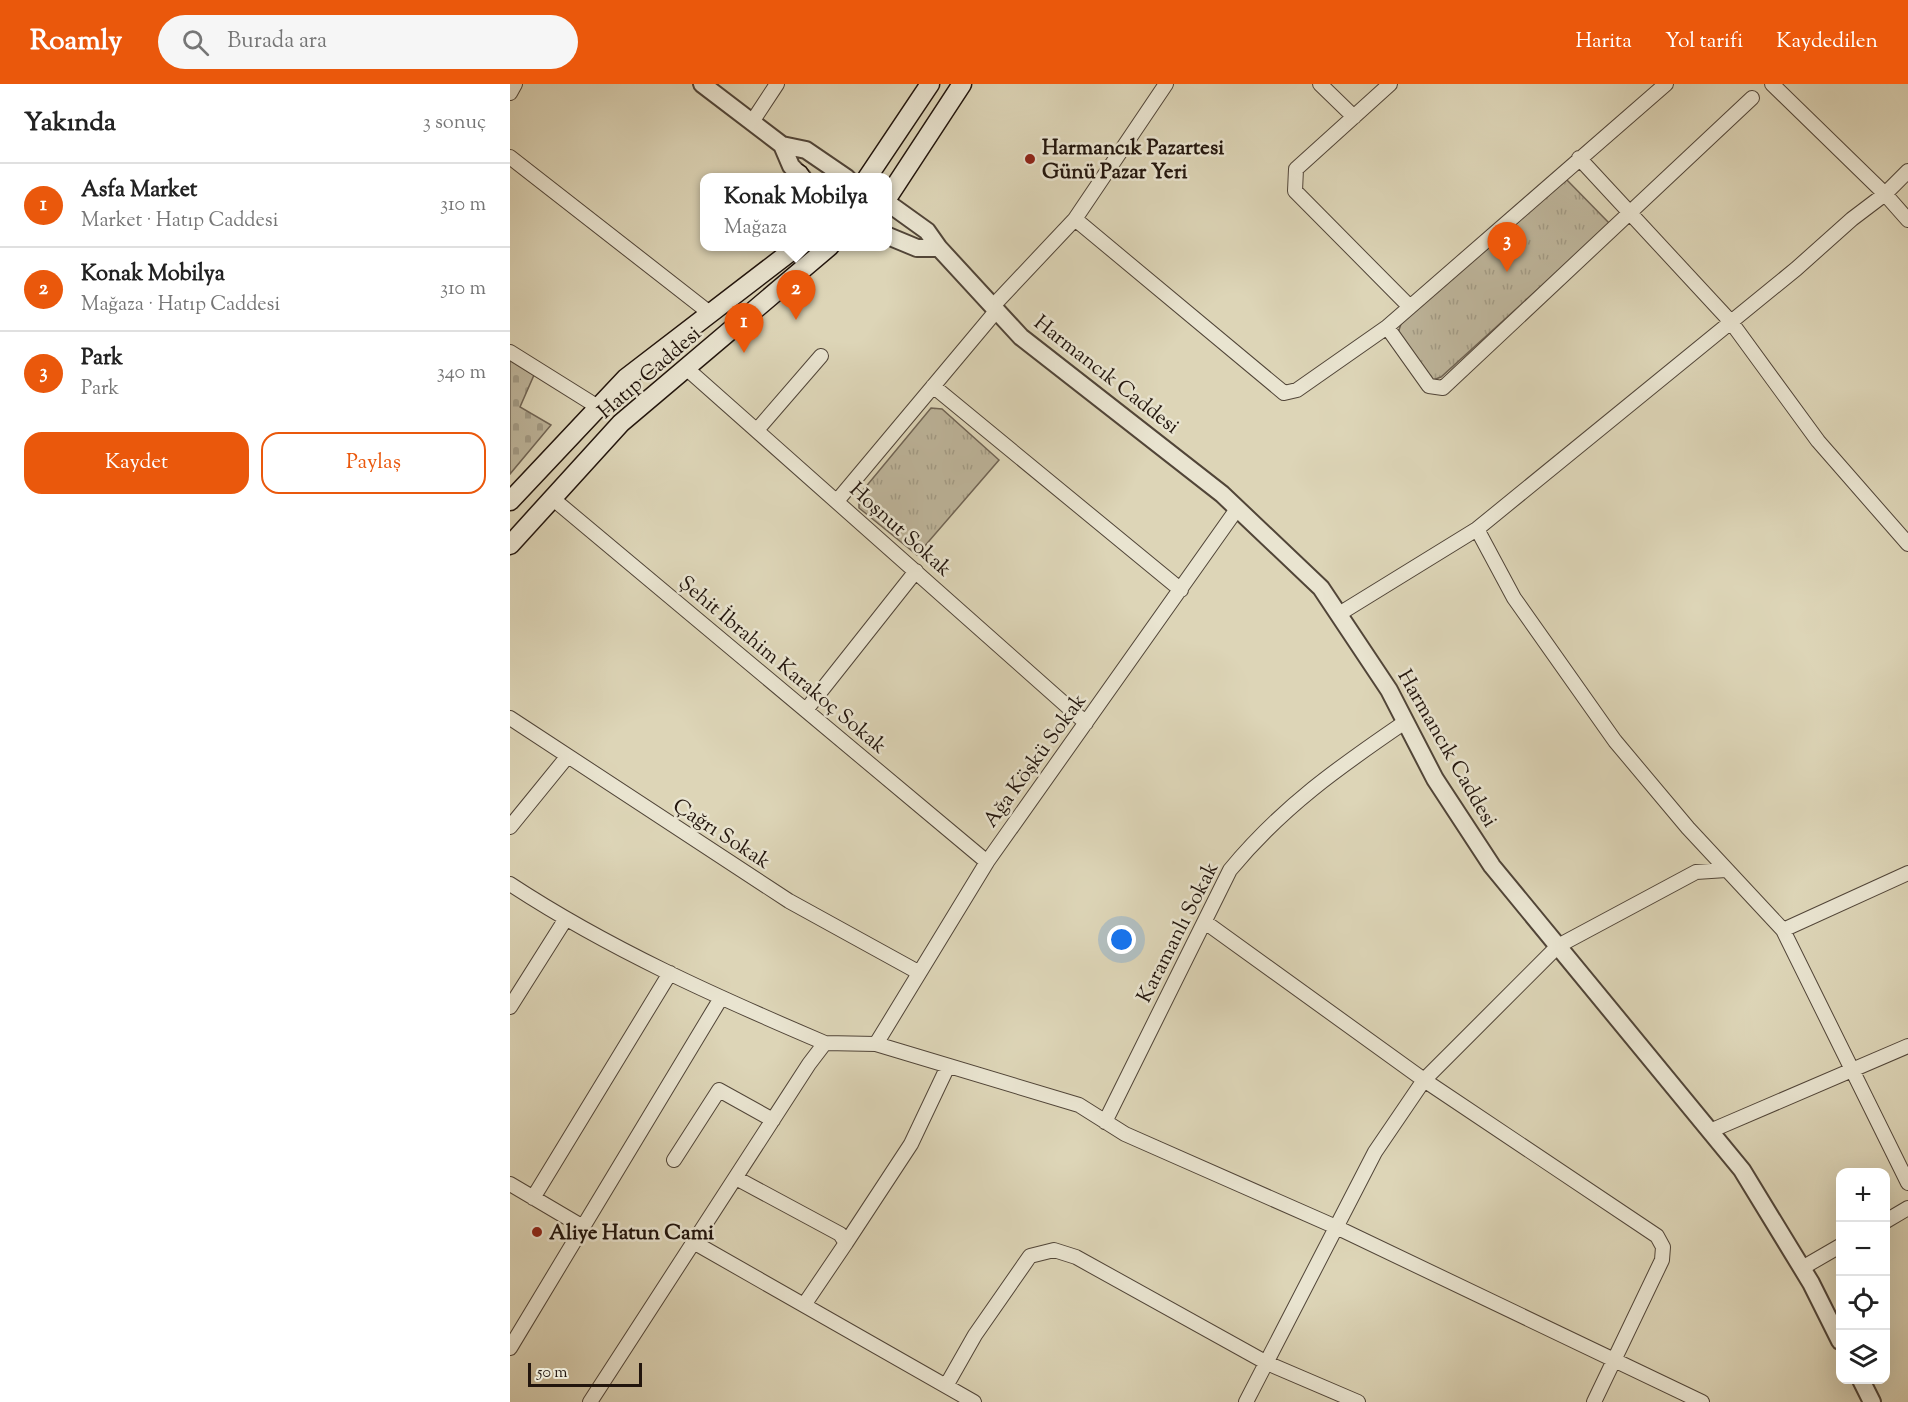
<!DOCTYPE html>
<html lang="tr">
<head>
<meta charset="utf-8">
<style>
  :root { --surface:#fff; --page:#f6f6f6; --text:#222; --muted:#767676; --line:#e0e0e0; --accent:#ea580c }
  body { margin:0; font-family:"Sorts Mill Goudy",serif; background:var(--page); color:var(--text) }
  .controls { position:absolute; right:18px; bottom:18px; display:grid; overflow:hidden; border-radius:12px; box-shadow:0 6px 24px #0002 }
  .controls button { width:54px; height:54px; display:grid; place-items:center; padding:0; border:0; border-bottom:2px solid var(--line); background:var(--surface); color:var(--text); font:30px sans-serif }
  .scale { position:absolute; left:18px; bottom:15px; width:114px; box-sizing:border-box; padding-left:6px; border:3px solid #22150d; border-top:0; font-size:16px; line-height:21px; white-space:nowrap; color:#22150d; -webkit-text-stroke:4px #e9e4d0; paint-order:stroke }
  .you { position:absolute; left:612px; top:856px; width:21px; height:21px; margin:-15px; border:4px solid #fff; border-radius:50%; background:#1a73e8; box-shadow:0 0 0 9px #1a73e833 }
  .badge { display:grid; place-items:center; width:39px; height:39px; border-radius:50%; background:var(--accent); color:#fff; font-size:20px; font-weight:700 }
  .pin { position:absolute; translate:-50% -50px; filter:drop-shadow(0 2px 3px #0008) }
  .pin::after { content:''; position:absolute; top:32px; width:21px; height:18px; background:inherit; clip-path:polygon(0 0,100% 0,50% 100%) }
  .popup { position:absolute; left:190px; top:89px; width:192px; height:78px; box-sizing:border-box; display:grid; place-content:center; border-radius:12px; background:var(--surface); filter:drop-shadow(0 2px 4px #0005); font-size:20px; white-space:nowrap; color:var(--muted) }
  .popup b { font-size:22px; color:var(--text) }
  .popup::after { content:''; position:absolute; left:50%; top:100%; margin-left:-12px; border:12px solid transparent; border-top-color:var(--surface) }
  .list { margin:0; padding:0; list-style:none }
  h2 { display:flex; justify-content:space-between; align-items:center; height:78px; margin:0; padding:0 24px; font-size:26px }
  h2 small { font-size:20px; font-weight:400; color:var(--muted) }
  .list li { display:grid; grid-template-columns:39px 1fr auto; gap:18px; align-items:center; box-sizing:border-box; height:84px; padding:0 24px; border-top:2px solid var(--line) }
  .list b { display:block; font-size:22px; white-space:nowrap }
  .list p { margin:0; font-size:20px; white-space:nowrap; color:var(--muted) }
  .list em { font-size:20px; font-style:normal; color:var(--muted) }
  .actions { display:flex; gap:12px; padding:18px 24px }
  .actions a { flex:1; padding:14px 0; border:2px solid var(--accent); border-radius:18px; text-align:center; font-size:21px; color:var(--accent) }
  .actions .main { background:var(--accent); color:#fff }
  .icon { flex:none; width:33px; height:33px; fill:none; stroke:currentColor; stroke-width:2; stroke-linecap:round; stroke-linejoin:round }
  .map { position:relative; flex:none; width:1398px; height:1318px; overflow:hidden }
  header { display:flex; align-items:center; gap:36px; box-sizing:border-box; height:84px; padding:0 30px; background:var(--accent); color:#fff }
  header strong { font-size:28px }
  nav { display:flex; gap:33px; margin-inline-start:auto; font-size:21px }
  .search { width:420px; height:54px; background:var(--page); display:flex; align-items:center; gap:15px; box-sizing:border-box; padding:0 21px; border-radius:33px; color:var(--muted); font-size:22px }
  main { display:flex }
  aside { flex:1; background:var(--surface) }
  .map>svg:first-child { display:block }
  .grass { fill:url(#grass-tufts); stroke:#706454; stroke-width:1.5 }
  .cemetery { fill:url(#cemetery-stones); stroke:#706454; stroke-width:1.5 }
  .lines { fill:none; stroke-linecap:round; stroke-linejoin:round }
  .minor-casing { stroke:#514538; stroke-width:16 }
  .tertiary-casing { stroke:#514538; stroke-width:20 }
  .secondary-casing { stroke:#22150d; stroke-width:21 }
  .minor { stroke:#e9e4d0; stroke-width:14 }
  .tertiary { stroke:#e9e4d0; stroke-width:16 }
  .secondary { stroke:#e9e4d0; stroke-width:18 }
  .poi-dot { fill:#8f2418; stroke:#e9e4d0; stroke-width:2 }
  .labels { text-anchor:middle; stroke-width:5; stroke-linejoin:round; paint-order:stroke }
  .poi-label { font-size:21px; font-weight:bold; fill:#22150d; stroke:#e9e4d0; text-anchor:start }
  .street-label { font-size:21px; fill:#22150d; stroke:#e9e4d0 }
</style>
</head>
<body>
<header>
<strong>Roamly</strong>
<div class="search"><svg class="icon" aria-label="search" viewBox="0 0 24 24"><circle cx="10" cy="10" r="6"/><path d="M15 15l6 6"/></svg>Burada ara</div>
<nav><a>Harita</a><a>Yol tarifi</a><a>Kaydedilen</a></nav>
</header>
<main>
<aside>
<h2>Yakında<small>3 sonuç</small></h2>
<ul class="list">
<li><span class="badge">1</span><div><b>Asfa Market</b><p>Market · Hatıp Caddesi</p></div><em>310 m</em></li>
<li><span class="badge">2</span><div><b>Konak Mobilya</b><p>Mağaza · Hatıp Caddesi</p></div><em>310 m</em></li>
<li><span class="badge">3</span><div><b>Park</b><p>Park</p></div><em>340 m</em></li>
</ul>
<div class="actions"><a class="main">Kaydet</a><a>Paylaş</a></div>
</aside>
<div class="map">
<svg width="1398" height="1318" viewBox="0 0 1398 1318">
  <defs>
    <pattern id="grass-tufts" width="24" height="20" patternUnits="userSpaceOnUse" patternTransform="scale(1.5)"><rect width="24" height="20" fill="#bdb49a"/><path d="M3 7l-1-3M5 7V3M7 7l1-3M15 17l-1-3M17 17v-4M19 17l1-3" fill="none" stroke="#a29a84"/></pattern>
    <pattern id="cemetery-stones" width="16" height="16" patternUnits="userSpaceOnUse" patternTransform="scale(1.5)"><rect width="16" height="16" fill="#bdb49a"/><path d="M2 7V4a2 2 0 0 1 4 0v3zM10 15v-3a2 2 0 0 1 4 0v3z" fill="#a29a84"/></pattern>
  </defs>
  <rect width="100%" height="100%" fill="#ddd5b7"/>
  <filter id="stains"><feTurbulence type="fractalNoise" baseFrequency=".00333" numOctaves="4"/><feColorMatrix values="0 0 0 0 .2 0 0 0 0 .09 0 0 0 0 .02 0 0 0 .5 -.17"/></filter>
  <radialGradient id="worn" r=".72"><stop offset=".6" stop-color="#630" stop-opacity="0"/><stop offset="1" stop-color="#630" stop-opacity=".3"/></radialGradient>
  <path class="grass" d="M1055 94 1100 140 931 293 923 296 888 249 892 237Z
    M421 324 432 325 489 376 407 471 349 424V411Z"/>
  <path class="cemetery" d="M0 276 24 291 10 323 41 341 0 390Z"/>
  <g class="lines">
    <defs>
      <path id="minor" d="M810 0 844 33
        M880 0 786 85 785 107 899 222
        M1262 0 1375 110 1398 136
        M0 9 5 0
        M242 38 267 0
        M0 73 201 230
        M1069 74 1221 238 1308 357 1398 460
        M565 135 774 309 787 306 877 243 1156 0
        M483 222 565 135 656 0
        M877 243 919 302 933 304 1242 14
        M0 268 88 323
        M176 284 576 639
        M423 302 671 506
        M247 346 311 272
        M42 414 477 778
        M327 417 487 226
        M967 445 1004 514 1105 657 1178 744 1273 846 1398 1099
        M829 530 967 445 1286 185 1342 135 1375 110 1398 87
        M296 626 406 487
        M0 634 279 817 408 888
        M0 743 57 673
        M0 800C99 865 207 913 315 959
        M695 838 914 996 1147 1152 1153 1163 1152 1176 1084 1318
        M1273 846 1398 789
        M0 923 55 836
        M366 960 477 778 727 425
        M595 1038 720 786C772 723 829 683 895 638
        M1200 1047 1398 962
        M164 1076 209 1006 263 1036
        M226 1094 330 1150 336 1159 294 1221
        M0 1100 73 1143
        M23 1114 160 889
        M1376 1137 1398 1124
        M185 1159 464 1318
        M336 1159 401 1060 438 982
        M1292 1184 1330 1162
        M0 1264 211 914
        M436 1302 465 1251 520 1172 544 1166 566 1173 757 1279 848 1318
        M80 1318 299 980 315 959 366 960 569 1021 615 1050 826 1143 1192 1318
        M736 1318 865 1068 914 996 1048 862 1186 788 1216 786"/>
      <path id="tertiary" d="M192 0 272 61 296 66 337 94
        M272 61 281 82 293 94
        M378 119 417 147 429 164 511 253 712 410 811 504 879 606 925 695 982 782 1232 1086 1301 1199 1330 1257
        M378 152 407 164H429
        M1351 1296 1362 1318"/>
      <path id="secondary" d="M289 94V90
        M357 94 420 0
        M378 113 452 0
        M0 417 116 294 288 162
        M0 461 111 339 320 162"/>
    </defs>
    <use href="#minor" class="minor-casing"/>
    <use href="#tertiary" class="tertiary-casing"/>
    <use href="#secondary" class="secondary-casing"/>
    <use href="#minor" class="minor"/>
    <use href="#tertiary" class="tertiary"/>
    <use href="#secondary" class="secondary"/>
  </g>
  <g class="poi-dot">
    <circle cx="520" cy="75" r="6"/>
    <circle cx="27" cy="1148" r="6"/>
  </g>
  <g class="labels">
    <g class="poi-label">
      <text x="532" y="70">Harmancık Pazartesi<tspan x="532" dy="24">Günü Pazar Yeri</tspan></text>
      <text x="39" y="1155">Aliye Hatun Cami</text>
    </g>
    <g class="street-label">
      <text transform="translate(139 288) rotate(-41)" y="7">Hatıp Caddesi</text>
      <text transform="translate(597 290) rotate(38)" y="7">Harmancık Caddesi</text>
      <text transform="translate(391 445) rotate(42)" y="7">Hoşnut Sokak</text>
      <text transform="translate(273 580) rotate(40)" y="7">Şehit İbrahim Karakoç Sokak</text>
      <text transform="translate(938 664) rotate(60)" y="7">Harmancık Caddesi</text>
      <text transform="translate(524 676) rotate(-54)" y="7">Ağa Köşkü Sokak</text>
      <text transform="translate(212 749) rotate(33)" y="7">Çağrı Sokak</text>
      <text transform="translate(667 848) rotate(-63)" y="7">Karamanlı Sokak</text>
    </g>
  </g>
  <rect width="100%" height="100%" filter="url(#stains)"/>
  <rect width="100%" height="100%" fill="url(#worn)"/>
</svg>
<div class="controls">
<button>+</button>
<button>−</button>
<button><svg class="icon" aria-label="locate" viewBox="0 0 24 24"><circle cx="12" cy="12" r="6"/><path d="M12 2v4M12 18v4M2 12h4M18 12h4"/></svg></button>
<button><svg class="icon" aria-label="layers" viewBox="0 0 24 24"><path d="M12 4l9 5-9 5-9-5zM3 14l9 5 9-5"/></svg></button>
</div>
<div class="scale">50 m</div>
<div class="you"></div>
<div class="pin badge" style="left:234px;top:269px">1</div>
<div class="pin badge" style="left:286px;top:236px">2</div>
<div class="popup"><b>Konak Mobilya</b>Mağaza</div>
<div class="pin badge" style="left:997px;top:188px">3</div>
</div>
</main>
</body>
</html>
